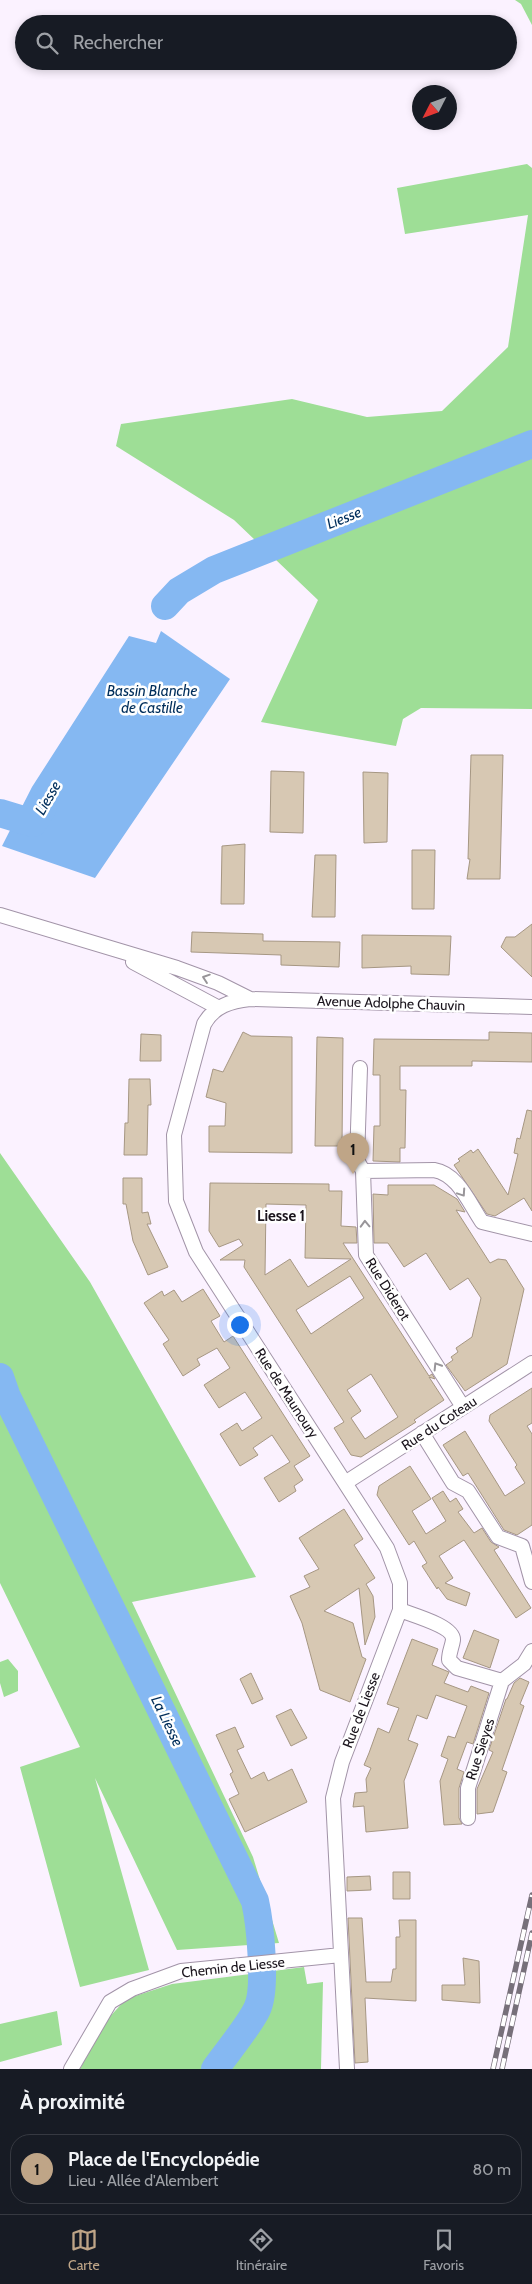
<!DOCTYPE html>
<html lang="fr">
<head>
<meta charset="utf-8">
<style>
  :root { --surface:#171b24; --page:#20242c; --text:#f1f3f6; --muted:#9ea1a6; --line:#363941; --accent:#bfa587 }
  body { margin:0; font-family:Cabin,sans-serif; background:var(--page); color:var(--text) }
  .compass { position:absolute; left:412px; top:85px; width:45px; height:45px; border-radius:50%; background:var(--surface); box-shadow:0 2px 8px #0003; rotate:228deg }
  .you { position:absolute; left:239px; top:1324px; width:18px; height:18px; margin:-12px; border:4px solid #fff; border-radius:50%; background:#1a73e8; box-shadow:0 0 0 8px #1a73e833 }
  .badge { display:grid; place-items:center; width:32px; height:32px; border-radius:50%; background:var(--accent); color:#111; font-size:16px; font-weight:700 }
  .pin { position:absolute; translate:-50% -41px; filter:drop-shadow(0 1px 2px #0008) }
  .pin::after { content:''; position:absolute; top:26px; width:18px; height:15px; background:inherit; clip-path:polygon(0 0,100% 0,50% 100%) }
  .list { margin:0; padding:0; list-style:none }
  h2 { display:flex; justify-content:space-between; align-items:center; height:65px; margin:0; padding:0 20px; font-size:21px }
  h2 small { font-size:16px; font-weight:400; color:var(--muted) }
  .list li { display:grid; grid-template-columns:32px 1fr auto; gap:15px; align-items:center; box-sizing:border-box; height:70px; margin:0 10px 10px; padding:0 10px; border:1px solid var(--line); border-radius:20px }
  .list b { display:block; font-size:19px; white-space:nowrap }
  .list p { margin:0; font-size:16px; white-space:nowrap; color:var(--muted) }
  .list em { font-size:16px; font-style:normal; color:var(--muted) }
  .icon { flex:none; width:28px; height:28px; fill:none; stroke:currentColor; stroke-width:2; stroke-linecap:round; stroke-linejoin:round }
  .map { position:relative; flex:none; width:532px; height:2069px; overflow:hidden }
  .search { position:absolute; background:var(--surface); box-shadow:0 2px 8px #0003; left:15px; right:15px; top:15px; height:55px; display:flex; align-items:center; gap:12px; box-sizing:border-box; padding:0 18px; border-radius:28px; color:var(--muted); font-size:19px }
  .sheet { height:145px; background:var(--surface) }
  nav { display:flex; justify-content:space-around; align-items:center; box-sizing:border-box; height:70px; border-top:1px solid var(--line); background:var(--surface); font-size:14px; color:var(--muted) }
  nav a { display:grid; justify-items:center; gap:2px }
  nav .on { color:var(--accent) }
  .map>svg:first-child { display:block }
  .green { fill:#9ede96 }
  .water { fill:#85b8f2 }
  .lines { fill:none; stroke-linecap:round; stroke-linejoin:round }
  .river { stroke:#85b8f2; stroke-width:28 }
  .building { fill:#d7c8b3; stroke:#a69783; fill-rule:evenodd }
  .street-casing { stroke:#a294a8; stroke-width:16 }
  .street { stroke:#fff; stroke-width:14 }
  .rail-casing { stroke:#77707a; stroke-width:5.5 }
  .rail { stroke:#fff; stroke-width:4; stroke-dasharray:11; stroke-linecap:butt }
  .oneway { stroke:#989599 }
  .labels { text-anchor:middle; stroke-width:5; stroke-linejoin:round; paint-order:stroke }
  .street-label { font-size:14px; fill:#1a141c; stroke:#fff }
  .water-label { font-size:15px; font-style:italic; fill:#002e5b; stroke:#fff }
  .neighbourhood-label { font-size:15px; font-weight:bold; fill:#1a141c; stroke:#fff }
</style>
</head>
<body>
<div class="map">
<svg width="532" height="2069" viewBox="0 0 532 2069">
  <rect width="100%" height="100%" fill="#fbf2ff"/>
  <path class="green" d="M515 0H532V25L521 4Z
    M527 164 532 168V709L421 708 403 719 396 746 261 722 318 600 234 520 116 446 121 424 292 399 367 417 442 411 508 347 528 215 405 234 397 188Z
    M0 1153 90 1282 256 1577 132 1602 253 1857 279 1943 177 1950 95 1778 149 1970 80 1987 20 1767 80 1747 0 1583Z
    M8 1659 18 1671V1691L4 1697 0 1683V1662Z
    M304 1967 307 1984 323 1982 321 2069H80L105 2022 126 1999 172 1984Z
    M57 2011 62 2045 0 2062V2024Z"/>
  <path class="water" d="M161 631 230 679 95 878 2 846 32 787 129 636 156 643Z"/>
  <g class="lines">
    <path class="river" d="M165 606 179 591 214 570 532 444
      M0 813 33 823 43 807
      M0 1377 7 1397 255 1901C260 1923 267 1989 257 2009 249 2026 227 2052 215 2069"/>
  </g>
  <path class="building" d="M471 755H503L500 879H467L470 859H468Z
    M271 771 304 772 303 833 270 832Z
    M363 772 388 773 387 842 364 843Z
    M245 844 244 904H221L222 846Z
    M412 850H435L434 909H412Z
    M315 855H336L335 917H312Z
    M532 924V977L501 947 506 937H515Z
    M192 932 263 934V941L340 942 339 967 281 965V955L191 952Z
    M362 935 451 936 449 975 411 974V966L362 968Z
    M243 1032 251 1036 292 1037V1153L209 1152V1126H225L226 1103 206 1097 213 1069 223 1072Z
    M489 1032 532 1033V1062L472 1061V1066H400V1090H406L405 1148H400V1162L373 1161 374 1126H380V1075H373L374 1039 489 1040Z
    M141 1034 161 1035V1061H140Z
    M317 1037 343 1038 342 1146H315Z
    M129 1079H150L151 1105H148L147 1155H124L125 1123H128Z
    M527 1110 532 1111V1211L524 1198 495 1216 487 1214 454 1165 460 1161 458 1159 471 1150 473 1153 478 1149 508 1195 518 1154 514 1153 517 1138 520 1139Z
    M123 1178H142V1213L148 1212 151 1224H147L168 1267 148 1275 133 1241 126 1204H123Z
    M210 1183 329 1184V1191H342L341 1226 356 1227 357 1243H343L429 1376 432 1374 435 1379 429 1377 444 1400 414 1420 416 1422 361 1457 351 1455 334 1428 344 1422 244 1267 245 1260H220L243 1245 239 1239 219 1247 209 1231ZM266 1204 306 1205 305 1258 351 1259 308 1287 290 1259 265 1275ZM350 1276 364 1298 311 1334 296 1310ZM371 1374 398 1417 365 1439 351 1418 361 1411 347 1390Z
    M388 1185H434L457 1199 465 1212 456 1210 490 1263 498 1259 506 1260 524 1289 507 1364 465 1391 446 1365 453 1360 451 1357 458 1352 456 1348 472 1337 481 1298 468 1278 450 1290 426 1253 404 1267 388 1243H374L373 1194 388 1195Z
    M203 1289 220 1316 211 1321 224 1342 233 1336 310 1456 294 1466 303 1480 294 1486 296 1491 279 1502 264 1478 290 1462 272 1435 253 1448 258 1455 240 1466 220 1434 237 1423 242 1431 262 1418 245 1392 219 1408 204 1385 230 1368 217 1348 197 1359 200 1365 183 1376 163 1344 169 1340 144 1303 162 1291 164 1296 174 1290 182 1302Z
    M532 1388V1423L527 1426 532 1434V1525L517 1535 504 1530 468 1473 463 1476 443 1445 465 1431 505 1496 525 1483 515 1467 517 1465 489 1421 490 1415Z
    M410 1466 431 1499 412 1511 426 1534 446 1521 432 1498 443 1491 450 1502 456 1498 463 1509 458 1512 474 1533 482 1528 491 1542 499 1547 494 1550 531 1608 516 1618 464 1540 439 1556 453 1578 445 1583 470 1593 466 1606 447 1599 438 1587 437 1589 422 1566 427 1563 414 1541 409 1545 377 1495 379 1486Z
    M344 1509 363 1539 354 1545 375 1578 366 1584 373 1596 375 1617 365 1645 359 1588 324 1611 353 1623 362 1657 366 1659 350 1702 320 1690 302 1623 290 1596 310 1587 304 1576 319 1569 299 1538Z
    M474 1630 499 1640 490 1668 463 1658Z
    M412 1639 438 1649 432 1665 449 1672 444 1683 468 1692 471 1686 489 1693 473 1744 467 1742 457 1769 464 1772 459 1788V1818L462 1824 444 1825 440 1781 448 1759 441 1756 448 1736 455 1738 467 1706 436 1695 427 1719 417 1715 408 1740 418 1744 404 1781 408 1828 366 1832 364 1806 353 1807 355 1793 367 1792 366 1779 371 1768 364 1765 369 1753 378 1728 389 1733 399 1708 387 1704Z
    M251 1673 263 1699 252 1704 240 1679Z
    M520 1678 529 1682 520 1704 524 1706 502 1770 507 1772 493 1812 477 1814V1789L493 1752 489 1750 506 1699H507L514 1683Z
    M291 1709 307 1738 291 1746 276 1716Z
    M235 1727 244 1747 237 1750 251 1779 264 1772 268 1781 292 1769 307 1802 245 1832 229 1799 239 1794 230 1774 233 1772 216 1735Z
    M393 1872H410V1899H393Z
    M370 1876 371 1890 347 1891V1877Z
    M348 1918H362L366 1982H391L393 1969H396V1937H400L399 1920H416V2001L365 1998 368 2062 355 2063Z
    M463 1958 479 1961 480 2003 442 2000V1985H465Z"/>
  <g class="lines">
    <defs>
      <path id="street" d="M0 915 177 968 218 983 250 999
        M133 962 219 1008
        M360 1068 357 1160 363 1171
        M463 1407 366 1255 363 1171 434 1170C458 1174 469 1203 482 1222L532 1234
        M422 1433 453 1483 468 1491 498 1537 522 1546 532 1582
        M345 1483 532 1363
        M400 1610C412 1615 454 1626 453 1640 452 1647 449 1652 449 1660L457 1668 502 1681 524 1664 532 1651
        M468 1818V1788L502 1681
        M71 2069 110 2002 132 1989 181 1971 341 1955
        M347 2069 333 1798 342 1762 400 1610V1583L387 1548 196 1252 176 1201 174 1135 204 1024C214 1006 231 1001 250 999L532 1007"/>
    </defs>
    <use href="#street" class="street-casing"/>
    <use href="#street" class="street"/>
    <defs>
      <path id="rail" d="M493 2069 532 1895
        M502 2069 532 1933"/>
    </defs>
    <use href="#rail" class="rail-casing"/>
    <use href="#rail" class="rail"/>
  </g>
  <defs><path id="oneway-chevron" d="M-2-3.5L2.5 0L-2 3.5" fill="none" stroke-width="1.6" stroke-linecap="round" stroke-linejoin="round" transform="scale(1.25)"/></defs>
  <g class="oneway">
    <use href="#oneway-chevron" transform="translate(206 978) rotate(-161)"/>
    <use href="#oneway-chevron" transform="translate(462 1193) rotate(56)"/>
    <use href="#oneway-chevron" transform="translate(365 1224) rotate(-92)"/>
    <use href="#oneway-chevron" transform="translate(437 1366) rotate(-122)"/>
  </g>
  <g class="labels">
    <g class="street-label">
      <text transform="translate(391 1003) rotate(2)" y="5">Avenue Adolphe Chauvin</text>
      <text transform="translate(388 1289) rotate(58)" y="5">Rue Diderot</text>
      <text transform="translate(287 1393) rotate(57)" y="5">Rue de Maunoury</text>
      <text transform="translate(439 1423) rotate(-33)" y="5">Rue du Coteau</text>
      <text transform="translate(361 1710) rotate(-69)" y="5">Rue de Liesse</text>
      <text transform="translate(480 1749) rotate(-72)" y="5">Rue Sieyes</text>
      <text transform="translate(233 1967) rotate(-6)" y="5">Chemin de Liesse</text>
    </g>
    <g class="water-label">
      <text transform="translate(344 518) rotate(-22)" y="5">Liesse</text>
      <text x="152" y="696">Bassin Blanche<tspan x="152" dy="17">de Castille</tspan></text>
      <text transform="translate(48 798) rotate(-60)" y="5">Liesse</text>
      <text transform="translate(167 1721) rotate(64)" y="5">La Liesse</text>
    </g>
    <g class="neighbourhood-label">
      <text x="281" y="1221">Liesse 1</text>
    </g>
  </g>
</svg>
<svg class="compass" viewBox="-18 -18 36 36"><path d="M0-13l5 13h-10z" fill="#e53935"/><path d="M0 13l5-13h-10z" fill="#9ea1a6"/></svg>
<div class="you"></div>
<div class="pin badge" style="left:353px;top:1174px">1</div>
<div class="search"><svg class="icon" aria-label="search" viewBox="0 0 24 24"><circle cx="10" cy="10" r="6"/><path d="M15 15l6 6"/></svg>Rechercher</div>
</div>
<section class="sheet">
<h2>À proximité<small></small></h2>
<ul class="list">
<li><span class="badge">1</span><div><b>Place de l'Encyclopédie</b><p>Lieu · Allée d'Alembert</p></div><em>80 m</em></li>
</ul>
</section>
<nav>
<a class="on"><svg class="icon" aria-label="map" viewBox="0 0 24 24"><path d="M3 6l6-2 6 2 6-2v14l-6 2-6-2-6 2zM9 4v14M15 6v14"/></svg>Carte</a>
<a><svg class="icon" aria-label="directions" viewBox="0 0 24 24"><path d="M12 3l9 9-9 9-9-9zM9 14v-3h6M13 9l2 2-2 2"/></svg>Itinéraire</a>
<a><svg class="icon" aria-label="saved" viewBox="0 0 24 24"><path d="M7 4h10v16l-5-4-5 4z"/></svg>Favoris</a>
</nav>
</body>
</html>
